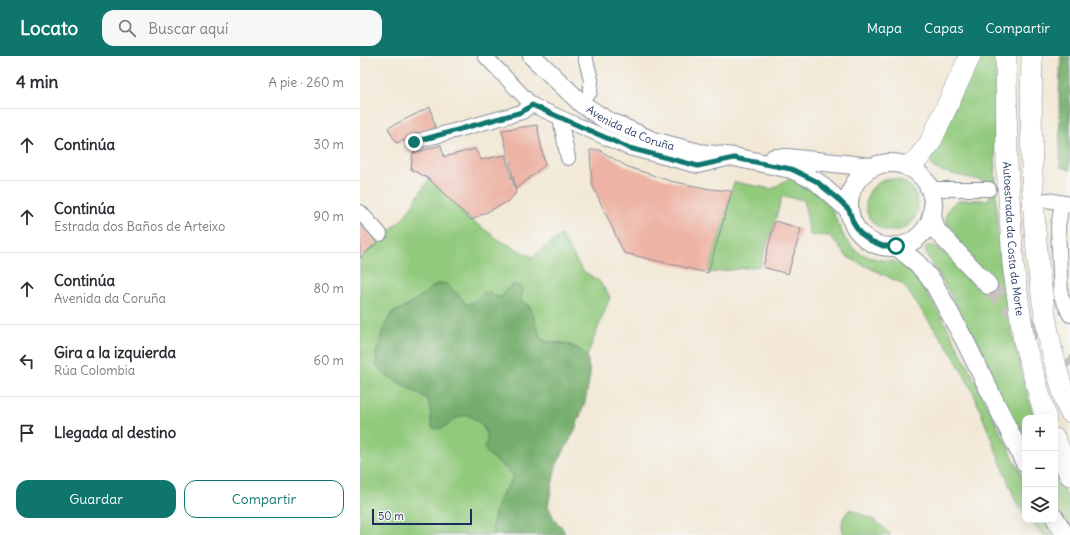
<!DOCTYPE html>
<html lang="es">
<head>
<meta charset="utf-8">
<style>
  :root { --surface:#fff; --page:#f7f7f7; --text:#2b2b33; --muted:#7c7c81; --line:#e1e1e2; --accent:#0f766e }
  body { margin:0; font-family:Delius,sans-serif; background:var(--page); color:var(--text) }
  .controls { position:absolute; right:12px; bottom:12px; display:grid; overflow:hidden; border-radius:8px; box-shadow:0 4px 16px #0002 }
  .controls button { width:36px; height:36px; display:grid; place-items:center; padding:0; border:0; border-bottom:1px solid var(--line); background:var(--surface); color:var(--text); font:20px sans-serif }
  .scale { position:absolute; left:12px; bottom:10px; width:100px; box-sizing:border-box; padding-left:4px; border:2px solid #1b2f5e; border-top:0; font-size:11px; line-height:14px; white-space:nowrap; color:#1b2f5e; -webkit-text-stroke:3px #f6f6f2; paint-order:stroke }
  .stop { position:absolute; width:12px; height:12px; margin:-9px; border:3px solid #0f766e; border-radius:50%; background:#fff }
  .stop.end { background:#0f766e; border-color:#fff; box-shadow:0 1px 4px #0008 }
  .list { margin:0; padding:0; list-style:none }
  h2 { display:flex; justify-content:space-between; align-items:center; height:52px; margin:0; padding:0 16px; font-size:17px }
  h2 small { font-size:13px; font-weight:400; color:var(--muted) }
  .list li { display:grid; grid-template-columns:26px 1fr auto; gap:12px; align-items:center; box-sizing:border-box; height:72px; padding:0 16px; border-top:1px solid var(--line) }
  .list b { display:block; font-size:15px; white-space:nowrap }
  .list p { margin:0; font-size:13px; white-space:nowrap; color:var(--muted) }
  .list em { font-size:13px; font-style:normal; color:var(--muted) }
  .actions { display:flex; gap:8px; padding:12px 16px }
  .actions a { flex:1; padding:9px 0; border:1px solid var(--accent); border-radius:12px; text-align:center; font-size:14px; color:var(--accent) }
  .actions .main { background:var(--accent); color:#fff }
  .icon { flex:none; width:22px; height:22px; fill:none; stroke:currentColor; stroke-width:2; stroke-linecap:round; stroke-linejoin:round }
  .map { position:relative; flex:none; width:710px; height:479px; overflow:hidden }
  header { display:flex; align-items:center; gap:24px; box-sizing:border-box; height:56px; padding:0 20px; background:var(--accent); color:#fff }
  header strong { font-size:19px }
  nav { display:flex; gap:22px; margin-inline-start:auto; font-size:14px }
  .search { width:280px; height:36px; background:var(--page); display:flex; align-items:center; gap:10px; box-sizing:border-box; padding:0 14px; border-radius:12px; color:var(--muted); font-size:15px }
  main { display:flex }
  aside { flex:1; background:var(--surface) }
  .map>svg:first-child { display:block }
  .green { fill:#92ca7d; stroke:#567c6e }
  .forest { fill:#75ae6c; stroke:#486e65 }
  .building { fill:#edb4a5 }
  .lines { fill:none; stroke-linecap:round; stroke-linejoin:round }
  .major-tunnel { stroke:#c7c3bd; stroke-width:18; stroke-dasharray:18 9; stroke-linecap:butt }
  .minor-casing { stroke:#868c9a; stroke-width:16 }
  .major-casing { stroke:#868c9a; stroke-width:20 }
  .highway-casing { stroke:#868c9a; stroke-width:22 }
  .minor { stroke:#fff; stroke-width:14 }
  .major { stroke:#fff; stroke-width:18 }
  .highway { stroke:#fff; stroke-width:21 }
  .route { stroke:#0f766e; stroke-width:5 }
  .labels { text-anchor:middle; stroke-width:3.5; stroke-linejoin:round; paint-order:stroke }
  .street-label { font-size:11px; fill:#1b2f5e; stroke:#f6f6f2 }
</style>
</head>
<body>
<header>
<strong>Locato</strong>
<div class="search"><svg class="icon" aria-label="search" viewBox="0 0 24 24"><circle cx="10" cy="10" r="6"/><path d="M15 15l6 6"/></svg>Buscar aquí</div>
<nav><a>Mapa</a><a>Capas</a><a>Compartir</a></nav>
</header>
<main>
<aside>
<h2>4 min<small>A pie · 260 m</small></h2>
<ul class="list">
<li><svg class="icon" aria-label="ahead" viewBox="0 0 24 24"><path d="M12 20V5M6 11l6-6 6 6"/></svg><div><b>Continúa</b></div><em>30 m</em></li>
<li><svg class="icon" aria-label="ahead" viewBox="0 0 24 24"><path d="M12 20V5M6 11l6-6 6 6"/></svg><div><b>Continúa</b><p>Estrada dos Baños de Arteixo</p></div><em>90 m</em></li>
<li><svg class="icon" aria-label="ahead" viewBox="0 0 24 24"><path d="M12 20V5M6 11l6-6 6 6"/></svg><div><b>Continúa</b><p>Avenida da Coruña</p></div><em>80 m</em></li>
<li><svg class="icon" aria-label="left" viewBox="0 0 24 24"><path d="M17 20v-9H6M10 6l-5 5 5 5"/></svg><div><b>Gira a la izquierda</b><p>Rúa Colombia</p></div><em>60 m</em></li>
<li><svg class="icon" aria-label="arrive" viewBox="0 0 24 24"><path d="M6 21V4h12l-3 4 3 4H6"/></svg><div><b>Llegada al destino</b></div></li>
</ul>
<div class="actions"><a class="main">Guardar</a><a>Compartir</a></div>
</aside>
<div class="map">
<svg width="710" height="479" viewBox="0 0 710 479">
  <rect width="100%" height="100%" fill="#f6f6f2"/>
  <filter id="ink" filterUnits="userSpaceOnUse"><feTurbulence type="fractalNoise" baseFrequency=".025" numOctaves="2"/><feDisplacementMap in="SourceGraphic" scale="8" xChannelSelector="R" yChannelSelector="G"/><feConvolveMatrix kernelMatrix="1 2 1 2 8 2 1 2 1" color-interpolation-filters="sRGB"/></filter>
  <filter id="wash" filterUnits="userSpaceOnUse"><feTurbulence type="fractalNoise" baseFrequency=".012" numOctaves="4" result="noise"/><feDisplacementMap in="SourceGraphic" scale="16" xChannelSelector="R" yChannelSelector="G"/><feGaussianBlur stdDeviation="0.9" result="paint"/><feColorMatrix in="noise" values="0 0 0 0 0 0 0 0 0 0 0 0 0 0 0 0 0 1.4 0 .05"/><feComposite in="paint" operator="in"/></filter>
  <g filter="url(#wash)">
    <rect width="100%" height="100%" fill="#f2e8d5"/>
    <path class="green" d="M618 0H636C635 72 633 146 642 218 648 267 661 314 674 362H665V394L591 240 566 197 565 193 567 190C576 187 583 196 589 201L590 176 586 167V159L589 152 594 147 601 144H629L632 126C621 124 577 117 572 110 570 106 572 101 573 98Z
      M431 121 453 133 471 152 485 183 496 195 509 201 521 204 534 205 547 213 559 224 587 270 618 330 665 426V459L658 451 613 336 594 301 543 228 487 201 470 180 450 179 444 144 422 140 415 165 400 210 348 217 374 126 412 133Z
      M506 149a26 26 0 1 1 52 0a26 26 0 1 1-52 0Z
      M69 123 111 164 141 185 172 201 201 179 222 214 239 225 250 241 227 300C220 294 213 289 204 287 196 286 188 287 181 283L171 253 168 249 161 246 162 235 147 233 142 241C130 240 118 243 107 249L98 238 78 228 47 250 31 258 23 274 16 297 17 310 26 319 68 343C71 353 70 361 72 371 83 376 89 366 97 362 100 360 104 360 107 359 120 364 123 370 128 382L124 391C130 405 145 407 153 420 149 430 144 433 140 442 135 454 133 466 132 479H0V202L17 187 44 161Z
      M695 414 710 447V475L695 450Z
      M490 453 512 463 522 470 531 479H484C480 467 482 462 490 453Z
      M669 464H687L696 479H683Z"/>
    <path class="forest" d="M701 0H710V114L700 111 699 37Z
      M78 227 87 228 107 249 117 244 123 237 131 236 135 241H142L147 233 155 228 160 230 162 235 161 246 168 249 171 253 181 283 186 286 205 288 219 293 227 300 230 319 225 346 215 374 196 410 188 450 195 465 202 471 205 479H132C133 466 135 454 140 442 144 433 149 430 153 420 145 407 130 405 124 391L128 382C123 370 120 364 107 359 104 360 100 360 97 362 88 366 82 377 72 371 70 361 71 353 68 343L26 319 17 310 16 297 23 274 31 258 47 250Z"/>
    <g id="blocks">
      <path class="building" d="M70 51 76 75 36 87 28 72Z
        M177 69 185 109 156 133 142 74Z
        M81 89 84 101 115 93 121 104 145 99 156 137 147 146 111 164 69 123 51 113 53 97Z
        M230 94H239L268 111 310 125 350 133 372 135 348 217 264 197 232 128Z
        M415 165 441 173 428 218 403 211Z
        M0 167 17 187 0 202Z"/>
    </g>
  </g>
  <g filter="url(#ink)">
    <use href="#blocks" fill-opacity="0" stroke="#868c9a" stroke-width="1"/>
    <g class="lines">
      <path class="major-tunnel" d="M628 229 710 310"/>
      <defs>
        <path id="minor" d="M125 0 172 49 269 92 338 110 367 103
          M225 0 231 24 230 36
          M200 62 208 102
          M54 86 162 56 172 49
          M570 133H629
          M687 144 710 148
          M702 147 698 171 701 240 710 259
          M0 156 20 178"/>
        <g id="major">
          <path id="s1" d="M172 0 222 48 246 64 293 85 339 97 374 101 431 113 456 125 489 154"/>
          <path d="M414 102H427L512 111"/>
          <circle cx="531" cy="149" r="42"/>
          <path d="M572 160 576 174 628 229"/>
          <path d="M536 190 557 207 573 226 606 287 665 407"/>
          <path d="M695 462 705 479"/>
        </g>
        <g id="highway">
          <path id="s2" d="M646 0 647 108 653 208 664 285 686 362"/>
          <path d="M672 0C670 92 671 185 688 276 692 300 700 323 706 347L710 356"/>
          <path d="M548 110 556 105 570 87 610 0"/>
          <path d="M695 383 710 419"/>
        </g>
      </defs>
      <use href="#minor" class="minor-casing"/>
      <use href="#major" class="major-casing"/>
      <use href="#highway" class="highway-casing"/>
      <use href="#minor" class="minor"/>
      <use href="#major" class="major"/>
      <use href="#highway" class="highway"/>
    </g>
  </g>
  <g class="lines" filter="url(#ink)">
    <path class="route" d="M54 86 162 56 172 49 269 92 338 110 374 102 431 113 456 125 480 145 489 154 493 166 500 177 511 185 523 190H536"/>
  </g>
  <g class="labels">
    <g class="street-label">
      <text dy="4" stroke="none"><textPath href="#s1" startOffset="124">Avenida da Coruña</textPath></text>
      <text dy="4" stroke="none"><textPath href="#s2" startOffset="183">Autoestrada da Costa da Morte</textPath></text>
    </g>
  </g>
</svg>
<div class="controls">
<button>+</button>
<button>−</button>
<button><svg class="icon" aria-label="layers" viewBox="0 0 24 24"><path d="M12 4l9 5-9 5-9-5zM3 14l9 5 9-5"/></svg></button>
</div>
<div class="scale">50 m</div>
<div class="stop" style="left:536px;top:190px"></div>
<div class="stop end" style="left:54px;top:86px"></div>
</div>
</main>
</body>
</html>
